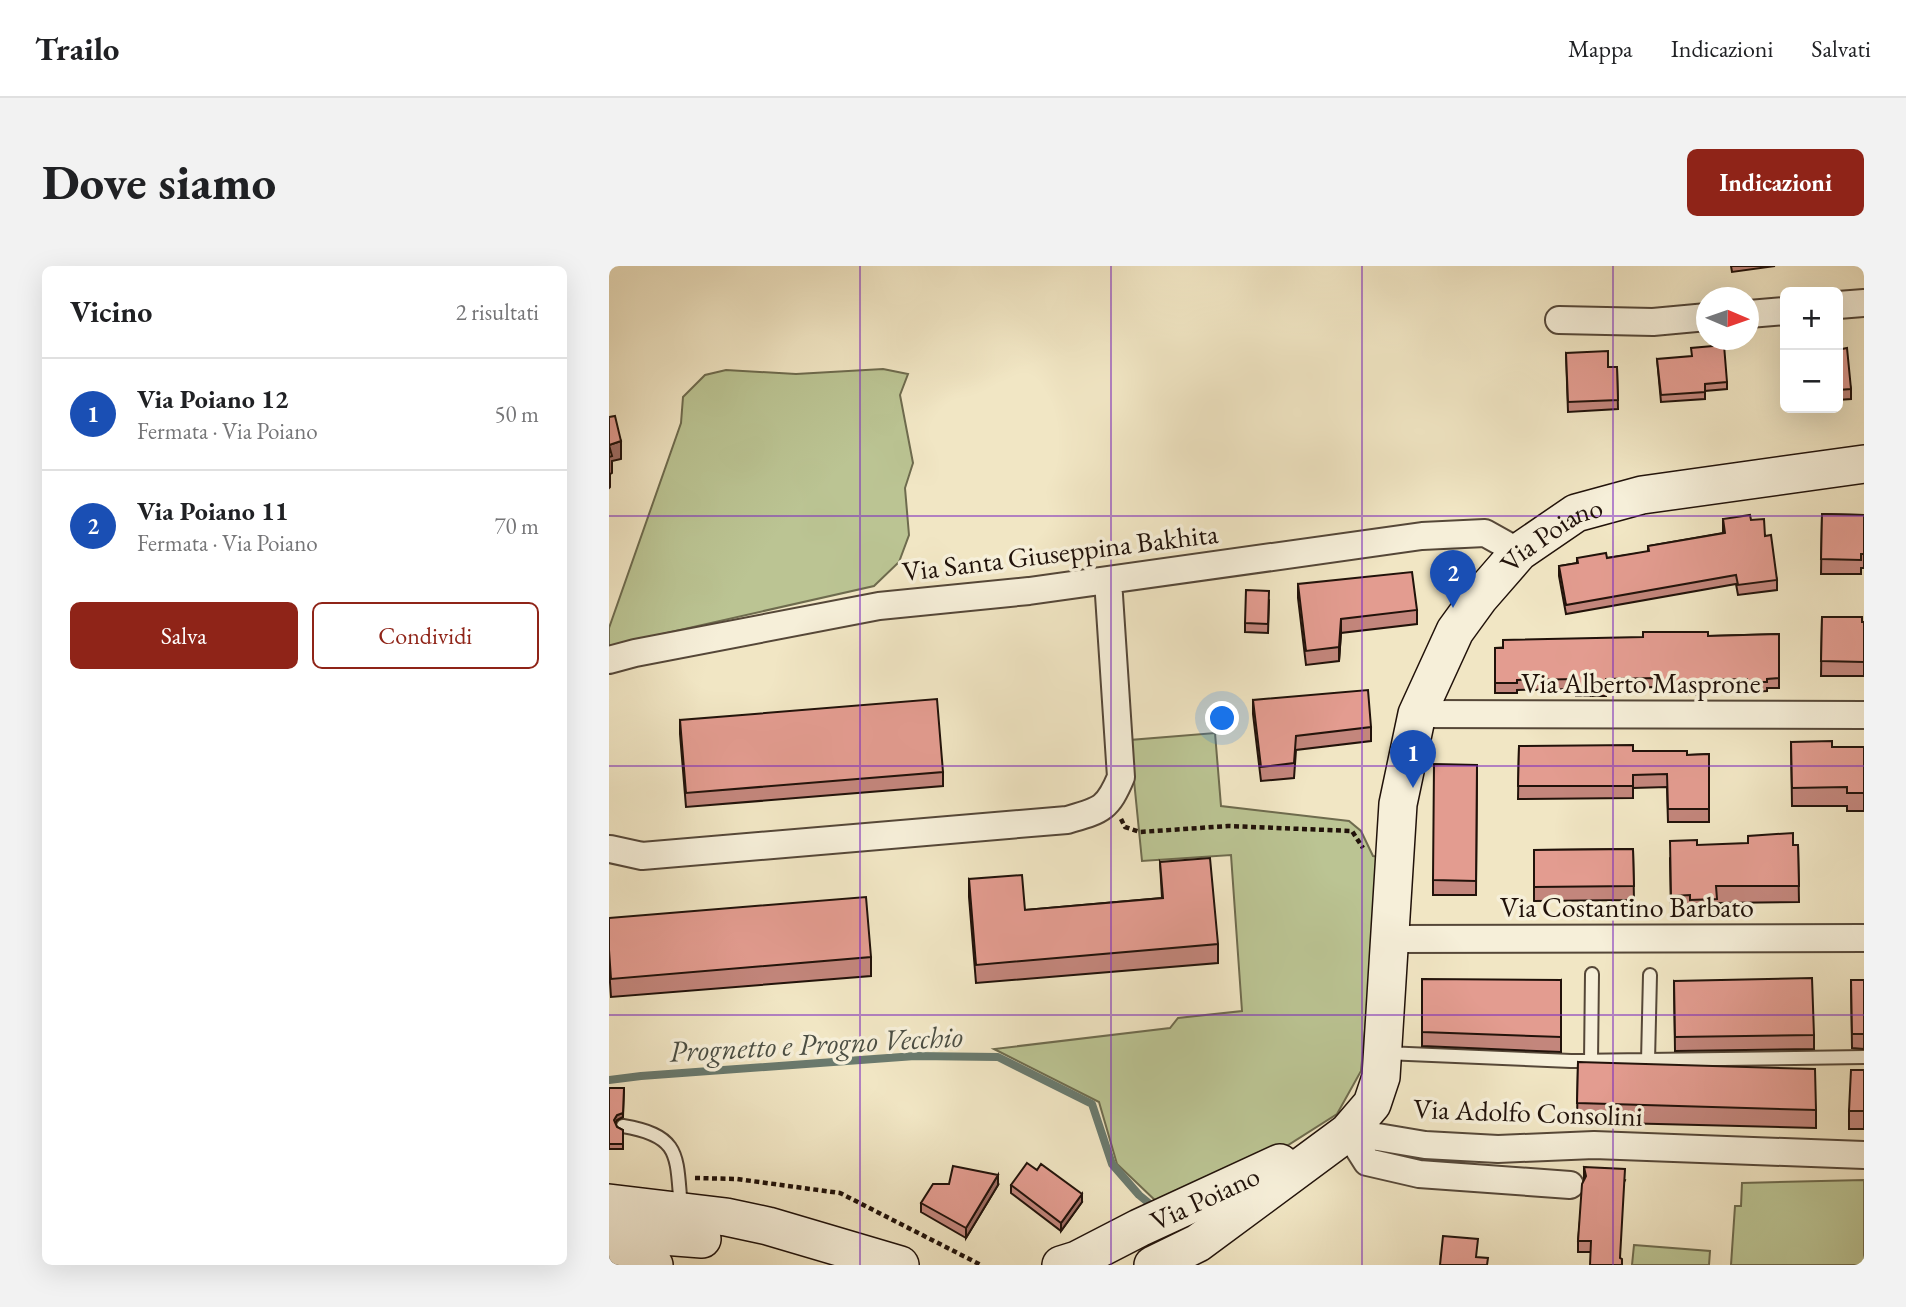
<!DOCTYPE html>
<html lang="it">
<head>
<meta charset="utf-8">
<style>
  :root { --surface:#fff; --page:#f2f2f2; --text:#202124; --muted:#757577; --line:#e0e0e0; --accent:#8f2418 }
  body { margin:0; font-family:"EB Garamond",serif; background:var(--page); color:var(--text) }
  .controls { position:absolute; right:21px; top:21px; display:grid; overflow:hidden; border-radius:10px; box-shadow:0 7px 28px #0002 }
  .controls button { width:63px; height:63px; display:grid; place-items:center; padding:0; border:0; border-bottom:2px solid var(--line); background:var(--surface); color:var(--text); font:35px sans-serif }
  .compass { position:absolute; left:1087px; top:21px; width:63px; height:63px; border-radius:50%; background:var(--surface); box-shadow:0 7px 28px #0002; rotate:92deg }
  .you { position:absolute; left:614px; top:453px; width:24px; height:24px; margin:-18px; border:5px solid #fff; border-radius:50%; background:#1a73e8; box-shadow:0 0 0 10px #1a73e833 }
  .badge { display:grid; place-items:center; width:46px; height:46px; border-radius:50%; background:var(--accent); color:#fff; font-size:23px; font-weight:700 }
  .pin { position:absolute; translate:-50% -58px; filter:drop-shadow(0 2px 4px #0008) }
  .pin::after { content:''; position:absolute; top:37px; width:24px; height:21px; background:inherit; clip-path:polygon(0 0,100% 0,50% 100%) }
  .list { margin:0; padding:0; list-style:none }
  h2 { display:flex; justify-content:space-between; align-items:center; height:91px; margin:0; padding:0 28px; font-size:30px }
  h2 small { font-size:23px; font-weight:400; color:var(--muted) }
  .list li { display:grid; grid-template-columns:46px 1fr auto; gap:21px; align-items:center; box-sizing:border-box; height:112px; padding:0 28px; border-top:2px solid var(--line) }
  .list b { display:block; font-size:26px; white-space:nowrap }
  .list p { margin:0; font-size:23px; white-space:nowrap; color:var(--muted) }
  .list em { font-size:23px; font-style:normal; color:var(--muted) }
  .actions { display:flex; gap:14px; padding:21px 28px }
  .actions a { flex:1; padding:16px 0; border:2px solid var(--accent); border-radius:10px; text-align:center; font-size:24px; color:var(--accent) }
  .actions .main { background:var(--accent); color:#fff }
  .map { position:relative; flex:none; width:1255px; height:999px; overflow:hidden; border-radius:10px }
  header { display:flex; align-items:center; gap:42px; box-sizing:border-box; height:98px; padding:0 35px; background:var(--surface); border-bottom:2px solid var(--line) }
  header strong { font-size:33px }
  nav { display:flex; gap:38px; margin-inline-start:auto; font-size:24px }
  .intro { display:flex; align-items:center; justify-content:space-between; box-sizing:border-box; height:168px; padding:0 42px }
  h1 { margin:0; font-size:49px }
  .button { padding:18px 32px; border-radius:10px; background:var(--accent); color:#fff; font-size:24px; font-weight:700 }
  main { display:flex; gap:42px; padding:0 42px }
  aside { flex:1; background:var(--surface); border-radius:10px; box-shadow:0 7px 28px #0002 }
  .map>svg:first-child { display:block }
  .green { fill:#bbc493; stroke:#6e6b4e; stroke-width:2 }
  .lines { fill:none; stroke-linecap:round; stroke-linejoin:round }
  .stream { stroke:#6a7a6e; stroke-width:8 }
  .lane-casing { stroke:#554738; stroke-width:16 }
  .street-casing { stroke:#554738; stroke-width:30 }
  .secondary-casing { stroke:#21120a; stroke-width:40 }
  .path { stroke:#21120a; stroke-width:4.5; stroke-dasharray:5 3.5; stroke-linecap:butt }
  .lane { stroke:#f6efd9; stroke-width:12 }
  .street { stroke:#f6efd9; stroke-width:26 }
  .secondary { stroke:#f6efd9; stroke-width:37 }
  .wall { fill:#c3867c; stroke:#21120a; stroke-width:2 }
  .shaded-wall { fill:#9f6d65; stroke:#21120a; stroke-width:2 }
  .building { fill:#e39c90; stroke:#21120a; stroke-width:2 }
  .grid { fill:none; stroke:#7b2cbf; stroke-width:2; stroke-opacity:0.55 }
  .labels { text-anchor:middle; stroke-width:7; stroke-linejoin:round; paint-order:stroke }
  .street-label { font-size:28px; fill:#21120a; stroke:#f6efd9 }
  .water-label { font-size:30px; font-style:italic; fill:#4c4f44; stroke:#f6efd9 }
</style>
</head>
<body>
<header>
<strong>Trailo</strong>
<nav><a>Mappa</a><a>Indicazioni</a><a>Salvati</a></nav>
</header>
<div class="intro"><h1>Dove siamo</h1><a class="button">Indicazioni</a></div>
<main>
<aside>
<h2>Vicino<small>2 risultati</small></h2>
<ul class="list">
<li><span class="badge" style="background:#1a4fb4">1</span><div><b>Via Poiano 12</b><p>Fermata · Via Poiano</p></div><em>50 m</em></li>
<li><span class="badge" style="background:#1a4fb4">2</span><div><b>Via Poiano 11</b><p>Fermata · Via Poiano</p></div><em>70 m</em></li>
</ul>
<div class="actions"><a class="main">Salva</a><a>Condividi</a></div>
</aside>
<div class="map">
<svg width="1255" height="999" viewBox="0 0 1255 999">
  <rect width="100%" height="100%" fill="#f1e6c4"/>
  <filter id="stains"><feTurbulence type="fractalNoise" baseFrequency=".00286" numOctaves="4"/><feColorMatrix values="0 0 0 0 .2 0 0 0 0 .09 0 0 0 0 .02 0 0 0 .5 -.17"/></filter>
  <radialGradient id="worn" r=".72"><stop offset=".6" stop-color="#630" stop-opacity="0"/><stop offset="1" stop-color="#630" stop-opacity=".3"/></radialGradient>
  <path class="green" d="M274 103 299 108 291 129 304 197 296 222 300 269 290 296 265 320 0 380V362L72 157 74 131 96 109 117 104 187 108Z
    M606 467 612 540 740 555 752 565 764 590 773 591 752 805 728 848 676 881 550 938 508 898 490 836 385 783 561 762 569 752 633 745 622 589 533 595 521 474Z
    M1255 914V999H1122L1126 940H1132L1133 917Z
    M1025 979 1101 985 1100 999H1023Z"/>
  <g class="lines">
    <path class="stream" d="M0 814 32 810 306 790 389 791 483 838 503 898 530 929 547 943"/>
    <defs>
      <path id="lane" d="M776 787 962 795 1255 791
        M982 795 983 708
        M1039 795 1041 709
        M14 860C73 870 67 890 72 942"/>
      <path id="street" d="M1229 39 1255 37
        M1140 48 1176 45
        M950 54 1044 56 1098 51
        M0 394 26 387 270 340 420 325 813 270 876 267 910 286
        M808 448 1255 449
        M1 583 33 590 458 554C492 544 498 544 512 511L499 314
        M781 673 1255 672
        M739 866 816 879 889 883 985 879 1255 889
        M739 866 758 896 810 908 961 919"/>
      <g id="secondary">
        <path d="M0 937 117 951 159 960 291 999"/>
        <path d="M0 966 93 973"/>
        <path d="M0 997 45 999"/>
        <path id="s1" d="M452 999 468 994 530 962 671 897"/>
        <path id="s2" d="M544 999 589 977 739 866 763 838 772 811 789 538 808 448 846 365 870 332 910 286 967 247 1033 229 1255 198"/>
      </g>
    </defs>
    <use href="#lane" class="lane-casing"/>
    <use href="#street" class="street-casing"/>
    <use href="#secondary" class="secondary-casing"/>
    <path class="path" d="M512 553 516 561 531 566 619 560 743 565 754 582
      M86 912 128 913 231 927 372 999"/>
    <use href="#lane" class="lane"/>
    <use href="#street" class="street"/>
    <use href="#secondary" class="secondary"/>
  </g>
  <path class="wall" d="M1122 0H1166L1123 6Z
    M1229 68 1242 123V133L1229 134Z
    M957 87 999 101H1008L1009 143 959 146Z
    M1048 93 1118 116V123L1096 125V133L1052 136Z
    M1213 248 1255 249V302H1252V308H1212Z
    M1114 253 1142 254 1156 270 1168 314V324L1129 329 1127 318 957 348 950 310V300L968 297V292H998L1039 286V280L1114 267Z
    M689 318 808 344V358L732 367 730 395 697 399 689 332Z
    M660 335 659 367 636 366V357Z
    M1213 351 1255 356V410H1212Z
    M1170 368V422H1158V425L1138 426V423H1096V429H1074V427H1048V421L997 422V430H967V423L908 424V427H886V382L1099 370Z
    M644 434 762 461V475L687 484 685 512 652 515 644 448Z
    M71 454 334 506V520L77 541 71 468Z
    M1182 476 1223 481H1255V545H1238V540H1183Z
    M910 480 1078 489 1100 488V556H1059L1058 521 1024 522V532L909 533Z
    M868 499 867 629H824V614Z
    M1088 579H1189L1190 636 1108 637V650H1081V646L1062 647 1061 592Z
    M1024 583 1025 634 925 635V584Z
    M551 596 609 678V697L367 717 360 631V613L416 644 553 632Z
    M0 652 262 691V710L2 731 0 702Z
    M952 714V786L813 780V766Z
    M1242 714H1255V783L1243 782Z
    M1065 715 1205 769V783L1066 785Z
    M969 796 1207 844V862L968 856Z
    M1255 804V863H1240V845Z
    M0 822H15L14 851 8 854 6 857 8 861 14 864V883H0Z
    M975 901 1016 914 982 986H969V975L975 913Z
    M428 904 473 936 452 965 402 927V919Z
    M389 919 357 972 312 946V937Z"/>
  <path class="shaded-wall" d="M12 175V193L3 195V207L1 208V221L0 222V179Z
    M732 353V367L730 395V381Z
    M14 847V851L8 854 5 859V854L8 849Z
    M389 909V919L357 972V962Z
    M473 928V936L452 965V957Z"/>
  <path class="building" d="M1229 68H1231L1233 83 1238 82 1242 123 1229 124Z
    M1115 79 1118 116 1096 118V126L1052 129 1048 93 1083 90 1082 82Z
    M999 85V101H1008L1009 134 959 136 957 87Z
    M6 150 12 175 0 179 3 190 0 191V151Z
    M1213 248 1255 249V288H1252V294L1212 293Z
    M1141 249 1142 254 1155 253 1156 270 1162 269 1168 314 1129 319 1127 309 957 339 950 300 969 297 968 292 997 287 998 292 1040 285 1039 280 1116 267 1114 253Z
    M803 306 808 344 732 353 730 381 697 385 689 318Z
    M637 324 660 325 659 358 636 357Z
    M1213 351H1253V356H1255V396L1212 395Z
    M1034 366H1099V370L1170 368V412L1158 413V416H1138V413L1096 414V419H1074V417H1048V412L997 413V420L967 421V413L908 414V417H886V382H894V374L1034 371Z
    M759 424 762 461 687 470 685 497 652 501 644 434Z
    M328 433 334 506 77 527 71 454Z
    M1223 475V481H1255V527H1238V521L1183 522 1182 476Z
    M1024 479V485H1078V489L1100 488V543H1059L1058 508 1024 509V520H909L910 480Z
    M825 498 868 499 867 615 824 614Z
    M1184 567V579H1189L1190 620H1107L1108 633 1081 634V629L1062 630 1061 575 1088 574V579L1139 577V570Z
    M1024 583 1025 620 925 621V584Z
    M601 592 609 678 367 699 360 613 413 609 416 644 554 632 551 596Z
    M257 631 262 691 2 713 0 684V652Z
    M1203 712 1205 769 1066 771 1065 715Z
    M813 713 952 714V771L813 766Z
    M1242 714H1255V768H1243Z
    M969 796 1206 803 1207 844 968 837Z
    M1242 804H1255V845H1240Z
    M0 822H15L14 847 8 849 5 854 8 861 14 864V878H0Z
    M418 897 428 904 432 898 473 928 452 957 402 919Z
    M344 900 389 909 357 962 312 937 324 918H340Z
    M975 901 1016 903 1011 992 1013 993V999H981L982 975H969L973 918 977 910Z
    M834 970 869 973 867 991 879 992 878 999H831Z"/>
  <path class="grid" d="M251 0V999M502 0V999M753 0V999M1004 0V999M0 250H1255M0 500H1255M0 749H1255"/>
  <g class="labels">
    <g class="street-label">
      <text dy="10" stroke="none"><textPath href="#s2" startOffset="898">Via Poiano</textPath></text>
      <text transform="translate(451 286) rotate(-7)" y="10">Via Santa Giuseppina Bakhita</text>
      <text x="1032" y="427">Via Alberto Masprone</text>
      <text x="1018" y="651">Via Costantino Barbato</text>
      <text transform="translate(919 846) rotate(2)" y="10">Via Adolfo Consolini</text>
      <text dy="10" stroke="none"><textPath href="#s1" startOffset="159">Via Poiano</textPath></text>
    </g>
    <g class="water-label">
      <text transform="translate(207 778) rotate(-3)" y="10">Prognetto e Progno Vecchio</text>
    </g>
  </g>
  <rect width="100%" height="100%" filter="url(#stains)"/>
  <rect width="100%" height="100%" fill="url(#worn)"/>
</svg>
<div class="controls">
<button>+</button>
<button>−</button>
</div>
<svg class="compass" viewBox="-18 -18 36 36"><path d="M0-13l5 13h-10z" fill="#e53935"/><path d="M0 13l5-13h-10z" fill="#757577"/></svg>
<div class="you"></div>
<div class="pin badge" style="left:804px;top:522px;background:#1a4fb4">1</div>
<div class="pin badge" style="left:844px;top:342px;background:#1a4fb4">2</div>
</div>
</main>
</body>
</html>
